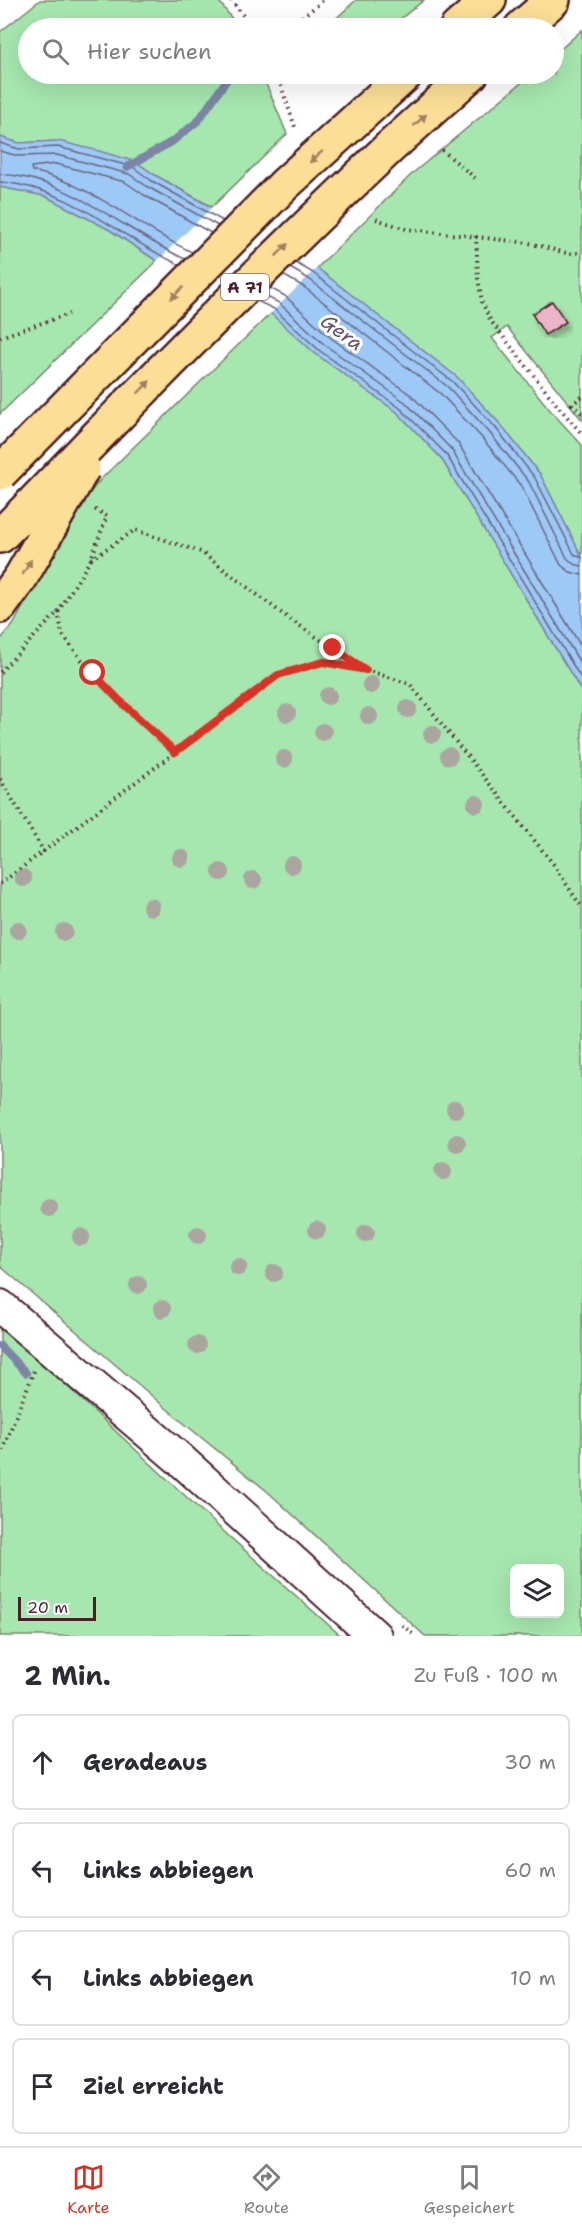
<!DOCTYPE html>
<html lang="de">
<head>
<meta charset="utf-8">
<style>
  :root { --surface:#fff; --page:#f7f7f7; --text:#2b2b33; --muted:#7c7c81; --line:#e1e1e2; --accent:#d93025 }
  body { margin:0; font-family:"Shantell Sans",sans-serif; background:var(--page); color:var(--text) }
  .controls { position:absolute; right:18px; bottom:18px; display:grid; overflow:hidden; border-radius:9px; box-shadow:0 6px 24px #0002 }
  .controls button { width:54px; height:54px; display:grid; place-items:center; padding:0; border:0; border-bottom:2px solid var(--line); background:var(--surface); color:var(--text); font:30px sans-serif }
  .scale { position:absolute; left:18px; bottom:15px; width:78px; box-sizing:border-box; padding-left:6px; border:3px solid #4a1f2b; border-top:0; font-size:16px; line-height:21px; white-space:nowrap; color:#4a1f2b; -webkit-text-stroke:4px #fff; paint-order:stroke }
  .stop { position:absolute; width:18px; height:18px; margin:-14px; border:4px solid #d93025; border-radius:50%; background:#fff }
  .stop.end { background:#d93025; border-color:#fff; box-shadow:0 2px 6px #0008 }
  .list { margin:0; padding:0; list-style:none }
  h2 { display:flex; justify-content:space-between; align-items:center; height:78px; margin:0; padding:0 24px; font-size:26px }
  h2 small { font-size:20px; font-weight:400; color:var(--muted) }
  .list li { display:grid; grid-template-columns:39px 1fr auto; gap:18px; align-items:center; box-sizing:border-box; height:96px; margin:0 12px 12px; padding:0 12px; border:2px solid var(--line); border-radius:9px }
  .list b { display:block; font-size:22px; white-space:nowrap }
  .list em { font-size:20px; font-style:normal; color:var(--muted) }
  .icon { flex:none; width:33px; height:33px; fill:none; stroke:currentColor; stroke-width:2; stroke-linecap:round; stroke-linejoin:round }
  .map { position:relative; flex:none; width:582px; height:1636px; overflow:hidden }
  .search { position:absolute; background:var(--surface); box-shadow:0 6px 24px #0002; left:18px; right:18px; top:18px; height:66px; display:flex; align-items:center; gap:15px; box-sizing:border-box; padding:0 21px; border-radius:33px; color:var(--muted); font-size:22px }
  .sheet { height:510px; background:var(--surface) }
  nav { display:flex; justify-content:space-around; align-items:center; box-sizing:border-box; height:84px; border-top:2px solid var(--line); background:var(--surface); font-size:16px; color:var(--muted) }
  nav a { display:grid; justify-items:center; gap:3px }
  nav .on { color:var(--accent) }
  .map>svg:first-child { display:block }
  .green { fill:#a6e7af; stroke:#78836d; stroke-width:1.5; fill-rule:evenodd }
  .water { fill:#9dc9f7; stroke:#7c85a5; stroke-width:1.5 }
  .pier { fill:#fff }
  .lines { fill:none; stroke-linecap:round; stroke-linejoin:round }
  .shore { stroke:#6b637d; stroke-width:1.5 }
  .stream { stroke:#7c85a5; stroke-width:8 }
  .building { fill:#edb4c7; stroke:#4a1f2b; stroke-width:1.5; filter:url(#shadow) }
  .minor-casing { stroke:#4a1f2b; stroke-width:36 }
  .highway-casing { stroke:#4a1f2b; stroke-width:38 }
  .path { stroke:#4a1f2b; stroke-width:4; stroke-dasharray:1.5 4.5; stroke-linecap:butt }
  .minor { stroke:#fff; stroke-width:32 }
  .highway { stroke:#fbdf96; stroke-width:33 }
  .highway-bridge-casing { stroke:#4a1f2b; stroke-width:38; stroke-linecap:butt }
  .highway-bridge { stroke:#fbdf96; stroke-width:33 }
  .tree { fill:#aba5a0 }
  .oneway { fill:#a27f60 }
  .route { stroke:#d93025; stroke-width:8 }
  .labels { text-anchor:middle; stroke-width:6; stroke-linejoin:round; paint-order:stroke }
  .shield { fill:#fff; stroke:#80626b; stroke-width:1.5 }
  .shield-label { font-size:16px; font-weight:bold; fill:#4a1f2b }
  .water-label { font-size:20px; font-style:italic; fill:#635268; stroke:#fff }
</style>
</head>
<body>
<div class="map">
<svg width="582" height="1636" viewBox="0 0 582 1636">
  <defs>
    <filter id="shadow"><feDropShadow dx="3.5" dy="6" stdDeviation="3" flood-color="#0004"/></filter>
  </defs>
  <rect width="100%" height="100%" fill="#fff"/>
  <filter id="ink" filterUnits="userSpaceOnUse"><feTurbulence type="fractalNoise" baseFrequency=".0167" numOctaves="2"/><feDisplacementMap in="SourceGraphic" scale="12" xChannelSelector="R" yChannelSelector="G"/><feConvolveMatrix kernelMatrix="1 2 1 2 8 2 1 2 1" color-interpolation-filters="sRGB"/></filter>
  <g filter="url(#ink)">
    <path class="green" d="M40 0H218L239 28H28V74H262L287 134 212 207 155 175 136 162 58 141 19 143 0 137V32Z
      M356 0H424L389 28H326Z
      M582 30V420L507 327 492 338 550 410 582 445V557L540 474 499 423 457 377 317 268 413 173 532 74H554V55Z
      M0 187 45 196 110 230 157 261 0 414Z
      M271 313 317 355 397 412 441 458 582 692V1636H425L268 1492 180 1420 0 1266V640L13 625 42 572 58 532 101 479ZM514 1568H560V1614H514Z
      M0 1326 24 1346 222 1530 341 1636H0Z"/>
    <path class="water" d="M0 137 19 143 58 141 99 151 136 162 155 175 317 268 457 377 499 423 540 474 582 557V692L441 458 397 412 317 355 270 313 157 261 110 230 45 196 0 187Z"/>
    <path class="pier" d="M214 205 319 266 268 316 155 263Z"/>
    <g class="lines">
      <path class="shore" d="M0 143 19 149 58 147 133 167 152 181 223 221
        M0 151 18 156 57 155 129 174 148 187 218 226
        M0 174C71 178 124 231 185 259
        M0 182C70 187 119 237 180 265
        M192 252C138 227 92 184 32 171L31 167 56 164 125 182 144 195 211 233
        M296 263 313 273 453 382 495 427 535 478 574 554 582 558
        M290 268 309 279 448 387 489 432 529 482 567 558 574 564 582 566
        M283 275 304 287 441 394 482 438 521 486 561 565 570 572 582 575
        M270 288 285 296 331 338 411 395 458 443 582 648
        M263 295 279 303 325 345 405 402 451 449 582 666
        M257 301 274 309 320 351 400 408 446 454 582 680"/>
      <path class="stream" d="M127 167 173 141 198 121 231 74
        M0 1346 26 1373"/>
    </g>
    <path class="building" d="M552 301 566 322 545 335 532 314Z"/>
    <g class="lines">
      <defs>
        <path id="minor" d="M0 1306 182 1461 375 1636"/>
        <path id="highway" d="M457 28 489 0
          M521 28 553 0
          M359 117 406 74
          M389 148 471 74
          M0 536 31 505
          M0 606 21 577 51 525"/>
      </defs>
      <use href="#minor" class="minor-casing"/>
      <use href="#highway" class="highway-casing"/>
      <path class="path" d="M231 0 253 28
        M288 28 324 0
        M277 74 295 127
        M442 150 475 178
        M376 219 406 229 529 243 566 253H582
        M476 236 478 278 482 302 490 320 557 405 582 434
        M0 337 69 314
        M582 397 572 404 582 414
        M91 559 135 530 201 552 284 615 363 669
        M58 612 62 634 81 659 119 700 175 752
        M0 672 58 612 91 559 107 516 92 508
        M0 779 44 852
        M0 884 278 675 323 662 366 670 410 684 554 865 582 908
        M0 1456 34 1371
        M402 1625 415 1636"/>
      <use href="#minor" class="minor"/>
      <use href="#highway" class="highway"/>
      <defs>
        <path id="highway-bridge" d="M0 473 284 185 359 117
          M31 505C148 383 266 264 389 148
          M51 525 83 468"/>
      </defs>
      <use href="#highway-bridge" class="highway-bridge-casing"/>
      <use href="#highway-bridge" class="highway-bridge"/>
    </g>
    <g class="tree">
      <circle cx="371" cy="685" r="9"/>
      <circle cx="328" cy="696" r="9"/>
      <circle cx="408" cy="709" r="9"/>
      <circle cx="287" cy="713" r="9"/>
      <circle cx="369" cy="716" r="9"/>
      <circle cx="323" cy="732" r="9"/>
      <circle cx="432" cy="734" r="9"/>
      <circle cx="449" cy="756" r="9"/>
      <circle cx="284" cy="759" r="9"/>
      <circle cx="476" cy="804" r="9"/>
      <circle cx="181" cy="858" r="9"/>
      <circle cx="292" cy="865" r="9"/>
      <circle cx="221" cy="872" r="9"/>
      <circle cx="23" cy="878" r="9"/>
      <circle cx="253" cy="880" r="9"/>
      <circle cx="151" cy="907" r="9"/>
      <circle cx="18" cy="930" r="9"/>
      <circle cx="64" cy="932" r="9"/>
      <circle cx="455" cy="1109" r="9"/>
      <circle cx="457" cy="1143" r="9"/>
      <circle cx="443" cy="1171" r="9"/>
      <circle cx="49" cy="1208" r="9"/>
      <circle cx="317" cy="1230" r="9"/>
      <circle cx="366" cy="1233" r="9"/>
      <circle cx="198" cy="1235" r="9"/>
      <circle cx="81" cy="1237" r="9"/>
      <circle cx="238" cy="1267" r="9"/>
      <circle cx="274" cy="1273" r="9"/>
      <circle cx="138" cy="1285" r="9"/>
      <circle cx="162" cy="1309" r="9"/>
      <circle cx="197" cy="1345" r="9"/>
    </g>
    <defs><path id="oneway-solid" d="M-6-.8H1V-3.2L6.5 0L1 3.2V.8H-6Z" transform="scale(1.5)"/></defs>
    <g class="oneway">
      <use href="#oneway-solid" transform="translate(420 120) rotate(-42)"/>
      <use href="#oneway-solid" transform="translate(316 157) rotate(138)"/>
      <use href="#oneway-solid" transform="translate(282 250) rotate(-45)"/>
      <use href="#oneway-solid" transform="translate(177 293) rotate(135)"/>
      <use href="#oneway-solid" transform="translate(144 387) rotate(-46)"/>
      <use href="#oneway-solid" transform="translate(27 567) rotate(-60)"/>
    </g>
  </g>
  <g class="lines" filter="url(#ink)">
    <path class="route" d="M93 673 119 700 175 752 278 675 323 662 366 670 333 648"/>
  </g>
  <g class="labels">
    <rect class="shield" x="221" y="274" width="48" height="26" rx="4.5"/>
    <g class="shield-label">
      <text x="245" y="293">A 71</text>
    </g>
    <g class="water-label">
      <text transform="translate(342 332) rotate(36)" y="7">Gera</text>
    </g>
  </g>
</svg>
<div class="controls">
<button><svg class="icon" aria-label="layers" viewBox="0 0 24 24"><path d="M12 4l9 5-9 5-9-5zM3 14l9 5 9-5"/></svg></button>
</div>
<div class="scale">20 m</div>
<div class="stop" style="left:93px;top:673px"></div>
<div class="stop end" style="left:333px;top:648px"></div>
<div class="search"><svg class="icon" aria-label="search" viewBox="0 0 24 24"><circle cx="10" cy="10" r="6"/><path d="M15 15l6 6"/></svg>Hier suchen</div>
</div>
<section class="sheet">
<h2>2 Min.<small>Zu Fuß · 100 m</small></h2>
<ul class="list">
<li><svg class="icon" aria-label="ahead" viewBox="0 0 24 24"><path d="M12 20V5M6 11l6-6 6 6"/></svg><div><b>Geradeaus</b></div><em>30 m</em></li>
<li><svg class="icon" aria-label="left" viewBox="0 0 24 24"><path d="M17 20v-9H6M10 6l-5 5 5 5"/></svg><div><b>Links abbiegen</b></div><em>60 m</em></li>
<li><svg class="icon" aria-label="left" viewBox="0 0 24 24"><path d="M17 20v-9H6M10 6l-5 5 5 5"/></svg><div><b>Links abbiegen</b></div><em>10 m</em></li>
<li><svg class="icon" aria-label="arrive" viewBox="0 0 24 24"><path d="M6 21V4h12l-3 4 3 4H6"/></svg><div><b>Ziel erreicht</b></div></li>
</ul>
</section>
<nav>
<a class="on"><svg class="icon" aria-label="map" viewBox="0 0 24 24"><path d="M3 6l6-2 6 2 6-2v14l-6 2-6-2-6 2zM9 4v14M15 6v14"/></svg>Karte</a>
<a><svg class="icon" aria-label="directions" viewBox="0 0 24 24"><path d="M12 3l9 9-9 9-9-9zM9 14v-3h6M13 9l2 2-2 2"/></svg>Route</a>
<a><svg class="icon" aria-label="saved" viewBox="0 0 24 24"><path d="M7 4h10v16l-5-4-5 4z"/></svg>Gespeichert</a>
</nav>
</body>
</html>
